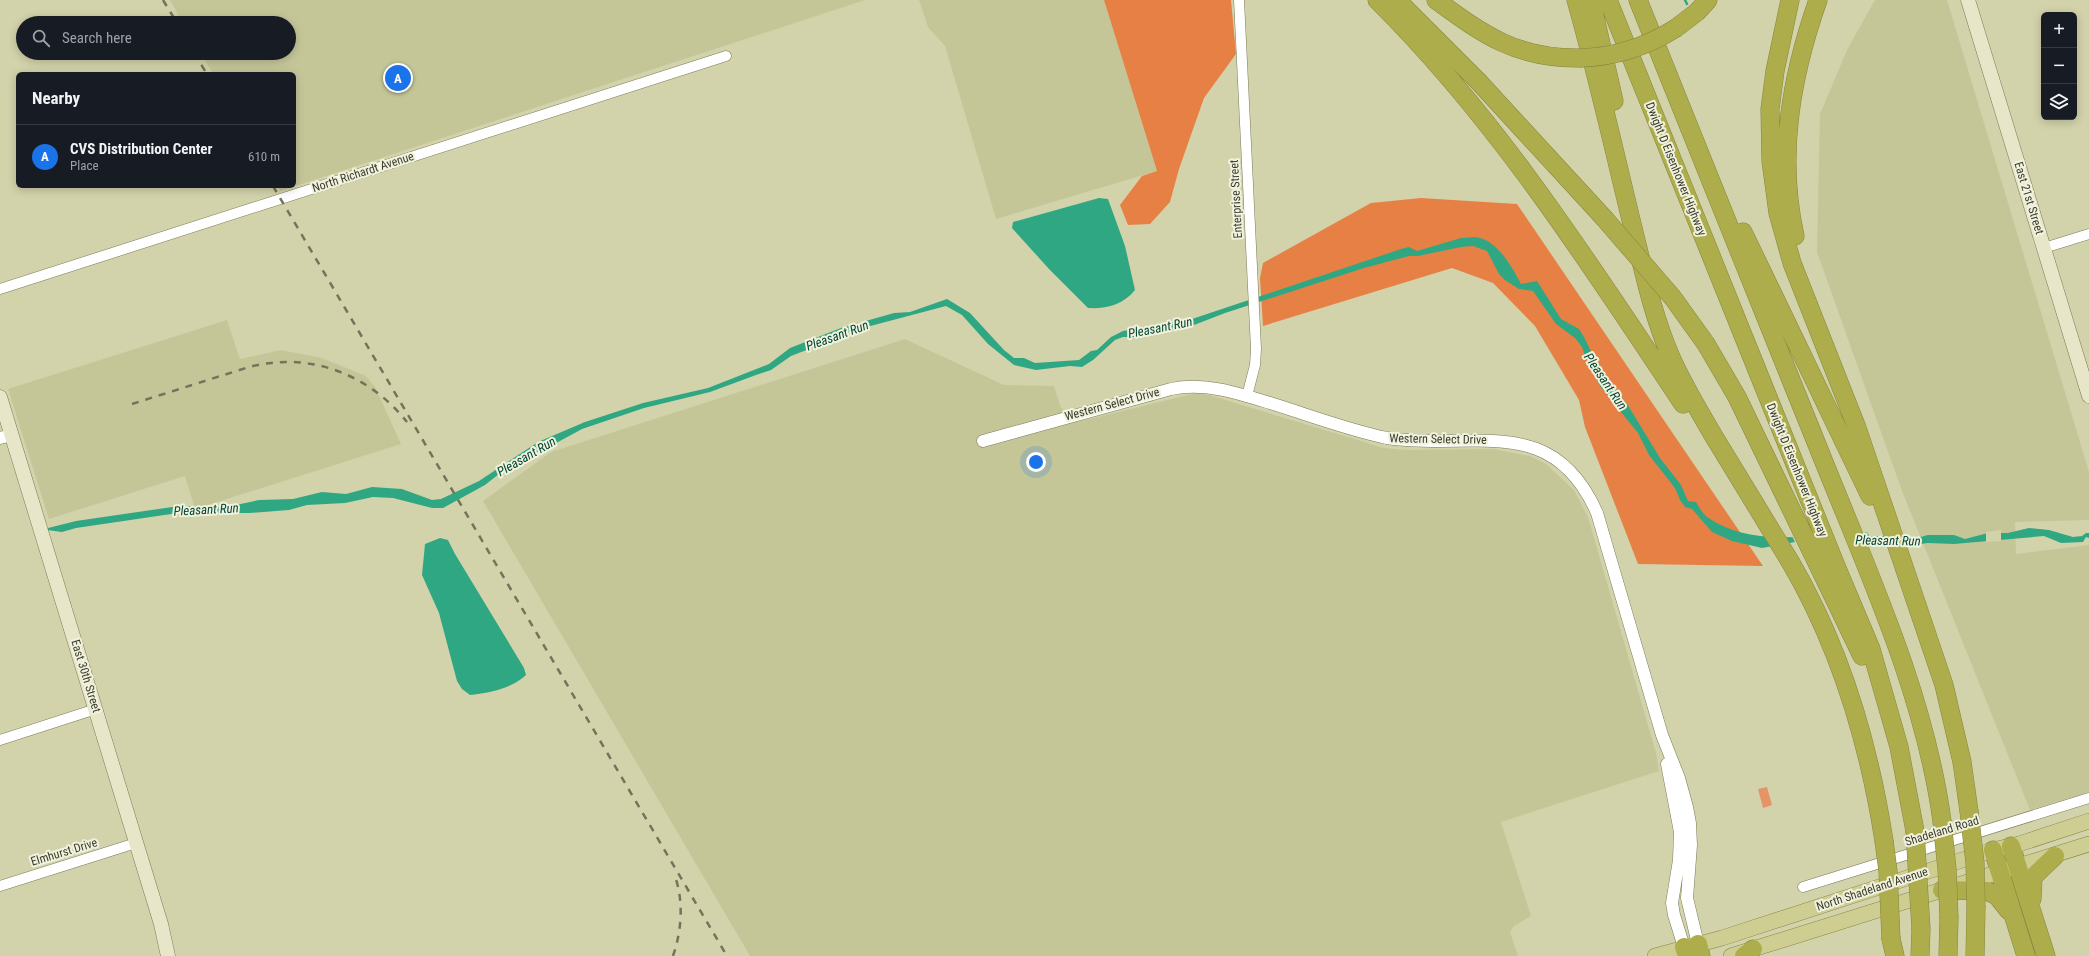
<!DOCTYPE html>
<html lang="en">
<head>
<meta charset="utf-8">
<style>
  :root { --surface:#171b24; --page:#20242c; --text:#f1f3f6; --muted:#9ea1a6; --line:#363941; --accent:#1a73e8 }
  body { margin:0; font-family:"Roboto Condensed",sans-serif; background:var(--page); color:var(--text) }
  .controls { position:absolute; right:12px; top:12px; display:grid; overflow:hidden; border-radius:6px; box-shadow:0 2px 10px #0003 }
  .controls button { width:36px; height:36px; display:grid; place-items:center; padding:0; border:0; border-bottom:1px solid var(--line); background:var(--surface); color:var(--text); font:20px sans-serif }
  .you { position:absolute; left:1036px; top:462px; width:14px; height:14px; margin:-10px; border:3px solid #fff; border-radius:50%; background:#1a73e8; box-shadow:0 0 0 6px #1a73e833 }
  .badge { display:grid; place-items:center; width:26px; height:26px; border-radius:50%; background:var(--accent); color:#fff; font-size:13px; font-weight:700 }
  .pin { position:absolute; translate:-50% -50%; border:2px solid #fff; box-shadow:0 1px 4px #0006 }
  .list { margin:0; padding:0; list-style:none }
  h2 { display:flex; justify-content:space-between; align-items:center; height:52px; margin:0; padding:0 16px; font-size:17px }
  h2 small { font-size:13px; font-weight:400; color:var(--muted) }
  .list li { display:grid; grid-template-columns:26px 1fr auto; gap:12px; align-items:center; box-sizing:border-box; height:64px; padding:0 16px; border-top:1px solid var(--line) }
  .list b { display:block; font-size:15px; white-space:nowrap }
  .list p { margin:0; font-size:13px; white-space:nowrap; color:var(--muted) }
  .list em { font-size:13px; font-style:normal; color:var(--muted) }
  .icon { flex:none; width:22px; height:22px; fill:none; stroke:currentColor; stroke-width:2; stroke-linecap:round; stroke-linejoin:round }
  .map { position:relative; flex:none; width:2089px; height:956px; overflow:hidden }
  .search { position:absolute; background:var(--surface); box-shadow:0 2px 10px #0003; left:16px; top:16px; width:280px; height:44px; display:flex; align-items:center; gap:10px; box-sizing:border-box; padding:0 14px; border-radius:22px; color:var(--muted); font-size:15px }
  .panel { position:absolute; background:var(--surface); box-shadow:0 2px 10px #0003; left:16px; top:72px; width:280px; height:116px; border-radius:6px }
  .map>svg:first-child { display:block }
  .built { fill:#c5c698 }
  .green { fill:#e59468 }
  .forest { fill:#e78045 }
  .water { fill:#30a783 }
  .pier { fill:#d2d3ab }
  .lines { fill:none; stroke-linecap:round; stroke-linejoin:round }
  .stream { stroke:#30a783; stroke-width:2.5 }
  .minor-casing { stroke:#7b7b57; stroke-width:11 }
  .tertiary-casing { stroke:#7b7b57; stroke-width:13 }
  .secondary-casing { stroke:#7b7b57; stroke-width:15 }
  .primary-casing { stroke:#868540; stroke-width:16 }
  .motorway-casing { stroke:#868540; stroke-width:19 }
  .minor { stroke:#fff; stroke-width:10 }
  .tertiary { stroke:#fff; stroke-width:12 }
  .secondary { stroke:#e7e6c9; stroke-width:14 }
  .primary { stroke:#cece93; stroke-width:15 }
  .motorway { stroke:#aead4b; stroke-width:18 }
  .rail { stroke:#74745b; stroke-width:2.5; stroke-dasharray:7 7; stroke-linecap:butt }
  .motorway-bridge-casing { stroke:#868540; stroke-width:19; stroke-linecap:butt }
  .motorway-bridge { stroke:#aead4b; stroke-width:18 }
  .labels { text-anchor:middle; stroke-width:4; stroke-linejoin:round; paint-order:stroke }
  .street-label { font-size:12px; fill:#3b3b2b; stroke:#f1f2de }
  .water-label { font-size:13px; font-style:italic; fill:#004634; stroke:#f1f2de }
</style>
</head>
<body>
<div class="map">
<svg width="2089" height="956" viewBox="0 0 2089 956">
  <rect width="100%" height="100%" fill="#d2d3ab"/>
  <path class="built" d="M170 0H865L280 191 277 186H294V74H213L201 53H289V23H183Z
    M919 0H1104L1157 171 996 219 945 46 928 27Z
    M1875 0H1947L2089 472V520L2015 522 2016 554 2089 545V792L2030 810 1902 491 1817 252 1820 114 1848 48Z
    M227 320 240 359 281 350 322 358 366 376 375 387 401 444 195 509 185 476 49 519 8 389Z
    M905 339 1004 385 1054 386 1061 408 1077 422 1196 393 1209 395 1384 448 1406 450 1493 449 1530 456 1546 464 1574 490 1588 517 1656 753 1659 771 1501 822 1531 916 1514 926 1510 932 1518 956H750L483 501 551 452Z"/>
  <path class="green" d="M1767 787 1772 805 1763 808 1758 789Z"/>
  <path class="forest" d="M1104 0H1231L1236 54 1204 98 1179 169 1170 202 1150 224 1128 225 1120 205 1142 176 1157 171Z
    M1421 198 1517 204 1763 566 1638 564 1585 427 1579 400 1535 326 1493 283 1452 268 1263 326 1260 278 1263 263 1371 203Z"/>
  <path class="water" d="M1099 198 1108 199 1125 246 1135 290C1123 305 1106 309 1088 308L1049 269 1012 228 1013 222Z
    M1475 237C1497 239 1512 267 1521 284L1537 281 1561 319 1579 329 1584 337 1598 366 1629 407 1660 458 1681 485 1688 501 1696 502C1699 507 1702 513 1707 517 1750 548 1815 535 1866 532L1870 536H1909L1913 539 1928 535H1954L1965 539 1988 533H2008L2029 528 2049 530 2073 537 2082 536 2086 533H2089V538L2086 537 2083 542 2061 543 2044 536 1954 544 1928 543 1913 545 1871 541 1795 542 1762 548 1732 541 1712 532 1692 509 1685 507 1680 500 1675 488 1649 455 1638 433 1600 386 1585 356 1582 347 1575 338 1556 324 1533 291 1519 289 1505 280 1499 274 1487 251 1473 246 1461 247 1418 256H1409L1364 268 1225 313 1189 327 1136 337H1123L1115 340 1093 360 1082 367 1070 366 1036 370 1014 365 988 344 962 315 946 306 840 334 822 344 791 356 771 370 756 375 710 392 644 408 582 429 547 448 518 459 485 485 443 508H432L393 498 373 497 345 503 307 505 289 510 250 513H178L76 528 62 532 47 530 48 528 76 521 179 506 207 507 236 505 259 500 293 499 322 492 346 494 372 487 402 489 432 500 441 499 479 481 538 442 585 422 643 403 708 388 769 364 790 348 841 328 894 313 910 312 947 299 970 313 1004 350 1014 358H1024L1035 363 1079 360 1091 351 1097 350 1111 337 1123 331 1192 319 1401 249 1409 247 1417 251 1461 238Z
    M440 538 448 540 455 554 524 668 526 675C513 688 488 693 470 695L462 689 457 681 439 613 422 575 425 544Z"/>
  <path class="pier" d="M1864 530 1869 543 1796 544 1791 534Z
    M2001 530V541L1986 542V532Z"/>
  <g class="lines">
    <path class="stream" d="M1685 0 1687 4"/>
    <defs>
      <path id="minor" d="M1239 0 1256 349 1255 365 1247 396
        M2044 248 2089 234
        M0 289 726 56
        M0 740 96 709
        M0 886 136 843
        M1803 887 2089 798"/>
      <path id="tertiary" d="M0 438 12 435
        M983 441 1171 389C1205 382 1238 393 1270 403 1309 415 1348 430 1387 438 1473 451 1552 411 1597 513L1662 735 1679 778 1687 807 1690 823 1691 845 1687 898 1698 944
        M1667 764 1680 832 1679 860 1672 903 1674 915 1684 947"/>
      <path id="secondary" d="M1968 0 2089 396
        M0 397 161 924 168 956"/>
      <path id="primary" d="M1655 956 1722 938 1993 850 2019 844 2089 821
        M1731 956 2089 844"/>
      <path id="motorway" d="M1377 0C1498 120 1589 263 1683 404
        M1397 0 1478 81 1604 218
        M1436 0C1484 35 1517 59 1580 58
        M1576 0C1597 74 1614 150 1632 224 1643 268 1652 313 1670 355 1682 383 1698 409 1713 435 1739 478 1765 520 1791 563 1841 649 1869 744 1884 841
        M1591 0 1614 101
        M1608 0 1836 566 1871 649 1899 747 1915 831
        M1638 0C1700 154 1762 308 1824 462 1871 579 1925 696 1942 821
        M1790 0 1775 71 1770 109 1771 161 1778 213 1792 263 1857 428 1944 685 1962 762 1969 811
        M1676 28 1697 12 1708 0
        M1743 232 1870 496
        M1795 236C1777 155 1791 77 1818 0
        M1673 298 1706 344 1737 397 1862 656
        M2011 846 2046 956
        M1993 850 2026 956
        M1942 890 1987 891 1997 896 2009 911
        M2032 899 2033 877 2055 856
        M1891 939 1895 956
        M1698 944 1701 956
        M1684 947 1687 956
        M1744 956 1753 949
        M1920 956 1921 929
        M1948 956 1949 918
        M1975 956 1976 908"/>
    </defs>
    <use href="#minor" class="minor-casing"/>
    <use href="#tertiary" class="tertiary-casing"/>
    <use href="#secondary" class="secondary-casing"/>
    <use href="#primary" class="primary-casing"/>
    <use href="#motorway" class="motorway-casing"/>
    <use href="#minor" class="minor"/>
    <use href="#tertiary" class="tertiary"/>
    <use href="#secondary" class="secondary"/>
    <use href="#primary" class="primary"/>
    <use href="#motorway" class="motorway"/>
    <path class="rail" d="M163 0 177 23
      M194 53 207 74
      M273 186 727 956
      M132 404 249 367C309 351 369 374 407 422
      M673 956C682 930 684 899 674 874"/>
    <defs>
      <path id="motorway-bridge" d="M1580 58C1616 57 1646 47 1676 28
        M1604 218 1673 298
        M1969 811 1975 863 1976 908
        M1942 821 1947 869 1949 918
        M1915 831 1921 929
        M1884 841 1888 871 1891 939"/>
    </defs>
    <use href="#motorway-bridge" class="motorway-bridge-casing"/>
    <use href="#motorway-bridge" class="motorway-bridge"/>
  </g>
  <g class="labels">
    <g class="street-label">
      <text transform="translate(1676 169) rotate(68)" y="4">Dwight D Eisenhower Highway</text>
      <text transform="translate(363 172) rotate(-18)" y="4">North Richardt Avenue</text>
      <text transform="translate(2029 198) rotate(73)" y="4">East 21st Street</text>
      <text transform="translate(1236 199) rotate(-93)" y="4">Enterprise Street</text>
      <text transform="translate(1112 404) rotate(-15)" y="4">Western Select Drive</text>
      <text transform="translate(1438 439) rotate(1)" y="4">Western Select Drive</text>
      <text transform="translate(1797 470) rotate(68)" y="4">Dwight D Eisenhower Highway</text>
      <text transform="translate(86 676) rotate(73)" y="4">East 30th Street</text>
      <text transform="translate(1942 831) rotate(-17)" y="4">Shadeland Road</text>
      <text transform="translate(64 852) rotate(-17)" y="4">Elmhurst Drive</text>
      <text transform="translate(1872 889) rotate(-18)" y="4">North Shadeland Avenue</text>
    </g>
    <g class="water-label">
      <text transform="translate(1160 327) rotate(-11)" y="5">Pleasant Run</text>
      <text transform="translate(837 335) rotate(-20)" y="5">Pleasant Run</text>
      <text transform="translate(1606 381) rotate(56)" y="5">Pleasant Run</text>
      <text transform="translate(526 456) rotate(-30)" y="5">Pleasant Run</text>
      <text transform="translate(206 509) rotate(-3)" y="5">Pleasant Run</text>
      <text transform="translate(1888 540) rotate(1)" y="5">Pleasant Run</text>
    </g>
  </g>
</svg>
<div class="controls">
<button>+</button>
<button>−</button>
<button><svg class="icon" aria-label="layers" viewBox="0 0 24 24"><path d="M12 4l9 5-9 5-9-5zM3 14l9 5 9-5"/></svg></button>
</div>
<div class="you"></div>
<div class="pin badge" style="left:398px;top:78px">A</div>
<div class="search"><svg class="icon" aria-label="search" viewBox="0 0 24 24"><circle cx="10" cy="10" r="6"/><path d="M15 15l6 6"/></svg>Search here</div>
<section class="panel">
<h2>Nearby<small></small></h2>
<ul class="list">
<li><span class="badge">A</span><div><b>CVS Distribution Center</b><p>Place</p></div><em>610 m</em></li>
</ul>
</section>
</div>
</body>
</html>
